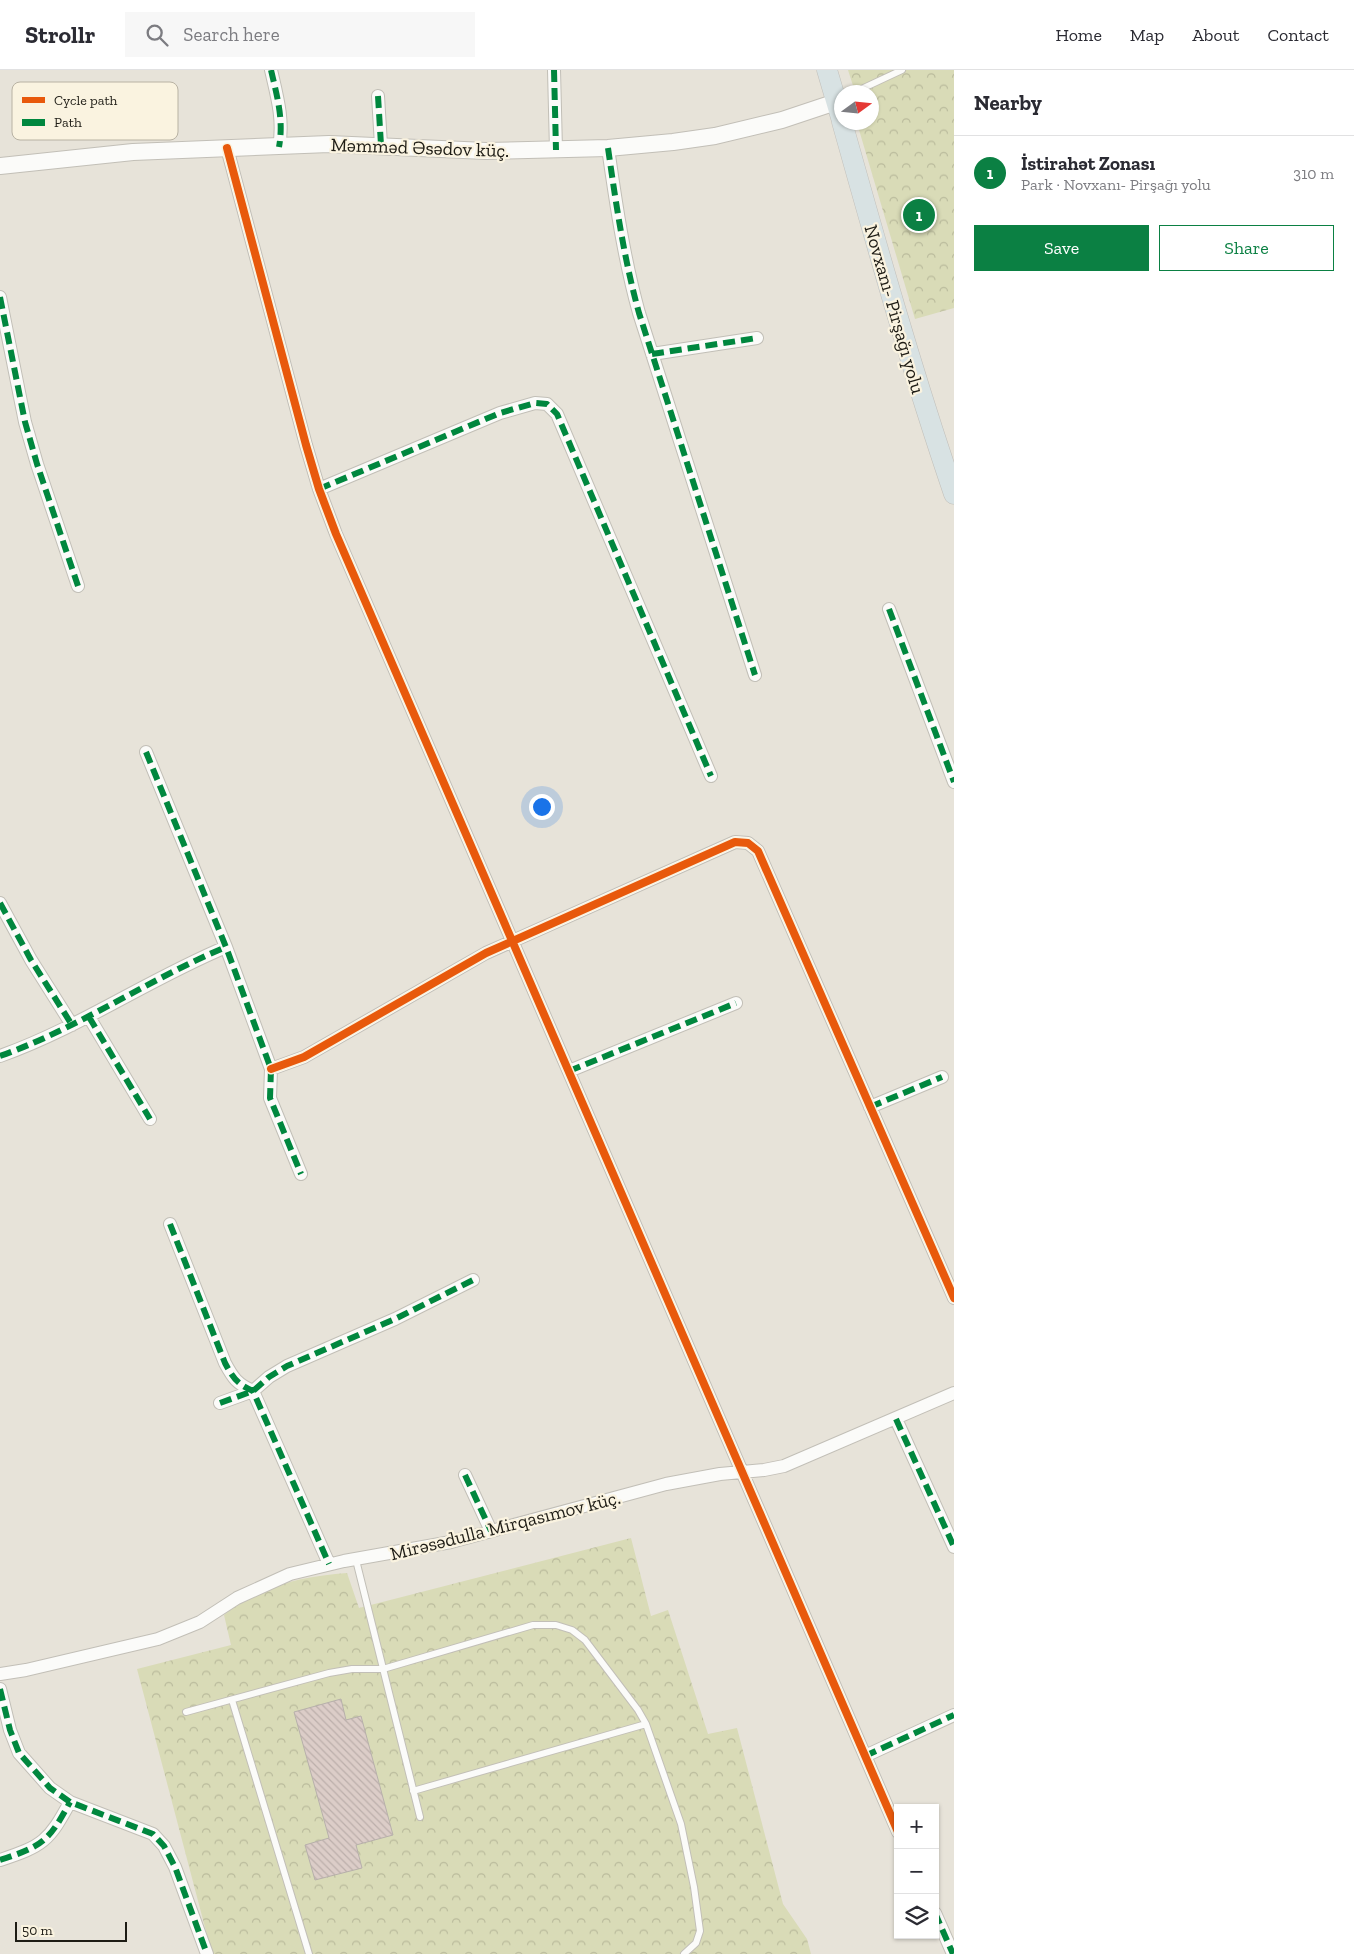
<!DOCTYPE html>
<html lang="en">
<head>
<meta charset="utf-8">
<style>
  :root { --surface:#fff; --page:#f7f7f7; --text:#2b2b33; --muted:#7c7c81; --line:#e1e1e2; --accent:#0b8043 }
  body { margin:0; font-family:"Zilla Slab",serif; background:var(--page); color:var(--text) }
  .controls { position:absolute; right:15px; bottom:15px; display:grid; overflow:hidden; border-radius:0px; box-shadow:0 1px 4px #0004 }
  .controls button { width:45px; height:45px; display:grid; place-items:center; padding:0; border:0; border-bottom:1px solid var(--line); background:var(--surface); color:var(--text); font:25px sans-serif }
  .compass { position:absolute; left:834px; top:15px; width:45px; height:45px; border-radius:50%; background:var(--surface); box-shadow:0 1px 4px #0004; rotate:75deg }
  .scale { position:absolute; left:15px; bottom:12px; width:112px; box-sizing:border-box; padding-left:5px; border:2px solid #1e1c15; border-top:0; font-size:14px; line-height:18px; white-space:nowrap; color:#1e1c15; -webkit-text-stroke:4px #faf3e0; paint-order:stroke }
  .you { position:absolute; left:541px; top:736px; width:18px; height:18px; margin:-12px; border:4px solid #fff; border-radius:50%; background:#1a73e8; box-shadow:0 0 0 8px #1a73e833 }
  .badge { display:grid; place-items:center; width:32px; height:32px; border-radius:50%; background:var(--accent); color:#fff; font-size:16px; font-weight:700 }
  .pin { position:absolute; translate:-50% -50%; border:2px solid #fff; box-shadow:0 1px 5px #0006 }
  .list { margin:0; padding:0; list-style:none }
  h2 { display:flex; justify-content:space-between; align-items:center; height:65px; margin:0; padding:0 20px; font-size:21px }
  h2 small { font-size:16px; font-weight:400; color:var(--muted) }
  .list li { display:grid; grid-template-columns:32px 1fr auto; gap:15px; align-items:center; box-sizing:border-box; height:75px; padding:0 20px; border-top:1px solid var(--line) }
  .list b { display:block; font-size:19px; white-space:nowrap }
  .list p { margin:0; font-size:16px; white-space:nowrap; color:var(--muted) }
  .list em { font-size:16px; font-style:normal; color:var(--muted) }
  .actions { display:flex; gap:10px; padding:15px 20px }
  .actions a { flex:1; padding:11px 0; border:1px solid var(--accent); border-radius:0px; text-align:center; font-size:18px; color:var(--accent) }
  .actions .main { background:var(--accent); color:#fff }
  .icon { flex:none; width:28px; height:28px; fill:none; stroke:currentColor; stroke-width:2; stroke-linecap:round; stroke-linejoin:round }
  .map { position:relative; flex:none; width:954px; height:1884px; overflow:hidden }
  header { display:flex; align-items:center; gap:30px; box-sizing:border-box; height:70px; padding:0 25px; background:var(--surface); border-bottom:1px solid var(--line) }
  header strong { font-size:24px }
  nav { display:flex; gap:28px; margin-inline-start:auto; font-size:18px }
  .search { width:350px; height:45px; background:var(--page); display:flex; align-items:center; gap:12px; box-sizing:border-box; padding:0 18px; border-radius:0px; color:var(--muted); font-size:19px }
  main { display:flex }
  aside { flex:1; background:var(--surface) }
  .map>svg:first-child { display:block }
  .park { fill:url(#park-crowns) }
  .building { fill:url(#building-back-hatch); stroke:#b7b0ab }
  .lines { fill:none; stroke-linecap:round; stroke-linejoin:round }
  .service-casing { stroke:#c2bfb7; stroke-width:8 }
  .minor-casing { stroke:#c2bfb7; stroke-width:14 }
  .tertiary-casing { stroke:#c2bfb7; stroke-width:18 }
  .primary-casing { stroke:#c1bfba; stroke-width:21 }
  .service { stroke:#fbfbf9; stroke-width:6 }
  .minor { stroke:#fbfbf9; stroke-width:12 }
  .tertiary { stroke:#fbfbf9; stroke-width:16 }
  .primary { stroke:#d8e2e3; stroke-width:20 }
  .quiet { stroke:#00873e; stroke-width:6; stroke-dasharray:12 6; stroke-linecap:butt }
  .cycleway-casing { stroke:#faf3e0; stroke-width:11 }
  .cycleway { stroke:#e8590c; stroke-width:8 }
  .labels { text-anchor:middle; stroke-width:4.5; stroke-linejoin:round; paint-order:stroke }
  .street-label { font-size:19px; fill:#1e1c15; stroke:#faf3e0 }
  .key { fill:#faf3e0; stroke:#b8b2a3; stroke-width:1 }
  .key-label { font-size:14px; fill:#1e1c15 }
</style>
</head>
<body>
<header>
<strong>Strollr</strong>
<div class="search"><svg class="icon" aria-label="search" viewBox="0 0 24 24"><circle cx="10" cy="10" r="6"/><path d="M15 15l6 6"/></svg>Search here</div>
<nav><a>Home</a><a>Map</a><a>About</a><a>Contact</a></nav>
</header>
<main>
<div class="map">
<svg width="954" height="1884" viewBox="0 0 954 1884">
  <defs>
    <pattern id="park-crowns" width="20" height="18" patternUnits="userSpaceOnUse" patternTransform="scale(1.25)"><rect width="20" height="18" fill="#d9dbb7"/><path d="M2 6a3 3 0 1 1 6 0M12 15a3 3 0 1 1 6 0" fill="none" stroke="#babb9c"/></pattern>
    <pattern id="building-back-hatch" width="6" height="6" patternUnits="userSpaceOnUse" patternTransform="scale(1.25)"><rect width="6" height="6" fill="#dccdc8"/><path d="M-1 5l2 2M0 0l6 6M5-1l2 2" fill="none" stroke="#bcafab"/></pattern>
  </defs>
  <rect width="100%" height="100%" fill="#e7e3d9"/>
  <path class="park" d="M848 0H954V238L915 249 857 53 872 52V22H855Z
    M631 1468 651 1546 668 1540 708 1664 737 1658 783 1834 807 1869 811 1884H212L137 1599 231 1575 224 1545C257 1516 304 1506 347 1503L359 1538Z"/>
  <path class="building" d="M341 1629 346 1650 361 1646 393 1765 356 1775 362 1798 315 1810 305 1775 329 1768 294 1642Z"/>
  <g class="lines">
    <defs>
      <path id="service" d="M855 22 902 0
        M356 1490 420 1747
        M232 1630 309 1884
        M186 1642 329 1603 352 1599H383L533 1555H556L572 1560 585 1570 638 1640 646 1654 681 1754 694 1817 700 1861 696 1873 684 1884
        M413 1721 646 1654"/>
      <path id="minor" d="M271 0C277 26 284 50 279 77
        M554 0 556 80
        M378 26 381 75
        M227 78 306 375 319 419 336 464 898 1762
        M608 78C616 134 624 189 639 243L755 605
        M0 227 25 352 37 394 78 516
        M652 284 757 268
        M319 419 500 343 535 333 547 334 557 344 711 706
        M889 539 954 712
        M146 682 226 877 271 999 270 1028 301 1104
        M0 833 31 890 72 955
        M89 947 150 1049
        M0 986C79 958 149 909 226 877
        M271 999 304 987 486 883 735 772 748 773 758 781 954 1228
        M569 1001 736 933
        M870 1037 942 1007
        M170 1154 225 1293C233 1308 237 1314 253 1321L329 1494
        M220 1333 253 1321 269 1307 287 1296 395 1249 473 1210
        M896 1349 954 1477
        M465 1405 491 1461
        M0 1604 26 1600 158 1569 200 1552 237 1528 290 1504 344 1491 451 1472 666 1414 720 1404 764 1400 784 1396 954 1323
        M0 1619 10 1660 19 1683 50 1718 70 1732 153 1764 164 1776 175 1797 207 1884
        M865 1686 954 1645
        M0 1790C43 1776 49 1771 70 1732
        M935 1843 953 1884"/>
      <path id="tertiary" d="M0 96 133 82 329 74 486 81 608 78 673 72 715 66 782 50 836 32"/>
      <path id="primary" d="M827 0 842 51
        M842 52C877 177 912 301 954 424"/>
    </defs>
    <use href="#service" class="service-casing"/>
    <use href="#minor" class="minor-casing"/>
    <use href="#tertiary" class="tertiary-casing"/>
    <use href="#primary" class="primary-casing"/>
    <use href="#service" class="service"/>
    <use href="#minor" class="minor"/>
    <use href="#tertiary" class="tertiary"/>
    <use href="#primary" class="primary"/>
    <path class="quiet" d="M271 0C277 26 284 50 279 77
      M554 0 556 80
      M378 26 381 75
      M608 78C616 134 624 189 639 243L755 605
      M0 227 25 352 37 394 78 516
      M652 284 757 268
      M319 419 500 343 535 333 547 334 557 344 711 706
      M889 539 954 712
      M146 682 226 877 271 999 270 1028 301 1104
      M0 833 31 890 72 955
      M89 947 150 1049
      M0 986C79 958 149 909 226 877
      M569 1001 736 933
      M870 1037 942 1007
      M170 1154 225 1293C233 1308 237 1314 253 1321L329 1494
      M220 1333 253 1321 269 1307 287 1296 395 1249 473 1210
      M896 1349 954 1477
      M465 1405 491 1461
      M0 1619 10 1660 19 1683 50 1718 70 1732 153 1764 164 1776 175 1797 207 1884
      M865 1686 954 1645
      M0 1790C43 1776 49 1771 70 1732
      M935 1843 953 1884"/>
    <defs>
      <path id="cycleway" d="M227 78 306 375 319 419 336 464 898 1762
        M271 999 304 987 486 883 735 772 748 773 758 781 954 1228"/>
    </defs>
    <use href="#cycleway" class="cycleway-casing"/>
    <use href="#cycleway" class="cycleway"/>
  </g>
  <g class="labels">
    <g class="street-label">
      <text transform="translate(420 77) rotate(2)" y="7">Məmməd Əsədov küç.</text>
      <text transform="translate(895 239) rotate(74)" y="7">Novxanı- Pirşağı yolu</text>
      <text transform="translate(505 1455) rotate(-14)" y="7">Mirəsədulla Mirqasımov küç.</text>
    </g>
  </g>
  <rect x="12" y="12" width="166" height="58" rx="8" class="key"/>
  <rect x="22" y="27" width="23" height="6" fill="#e8590c"/>
  <rect x="22" y="49" width="23" height="7" fill="#00873e"/>
  <g class="key-label">
    <text x="54" y="35">Cycle path</text>
    <text x="54" y="57">Path</text>
  </g>
</svg>
<div class="controls">
<button>+</button>
<button>−</button>
<button><svg class="icon" aria-label="layers" viewBox="0 0 24 24"><path d="M12 4l9 5-9 5-9-5zM3 14l9 5 9-5"/></svg></button>
</div>
<svg class="compass" viewBox="-18 -18 36 36"><path d="M0-13l5 13h-10z" fill="#e53935"/><path d="M0 13l5-13h-10z" fill="#7c7c81"/></svg>
<div class="scale">50 m</div>
<div class="you"></div>
<div class="pin badge" style="left:919px;top:145px">1</div>
</div>
<aside>
<h2>Nearby<small></small></h2>
<ul class="list">
<li><span class="badge">1</span><div><b>İstirahət Zonası</b><p>Park · Novxanı- Pirşağı yolu</p></div><em>310 m</em></li>
</ul>
<div class="actions"><a class="main">Save</a><a>Share</a></div>
</aside>
</main>
</body>
</html>
